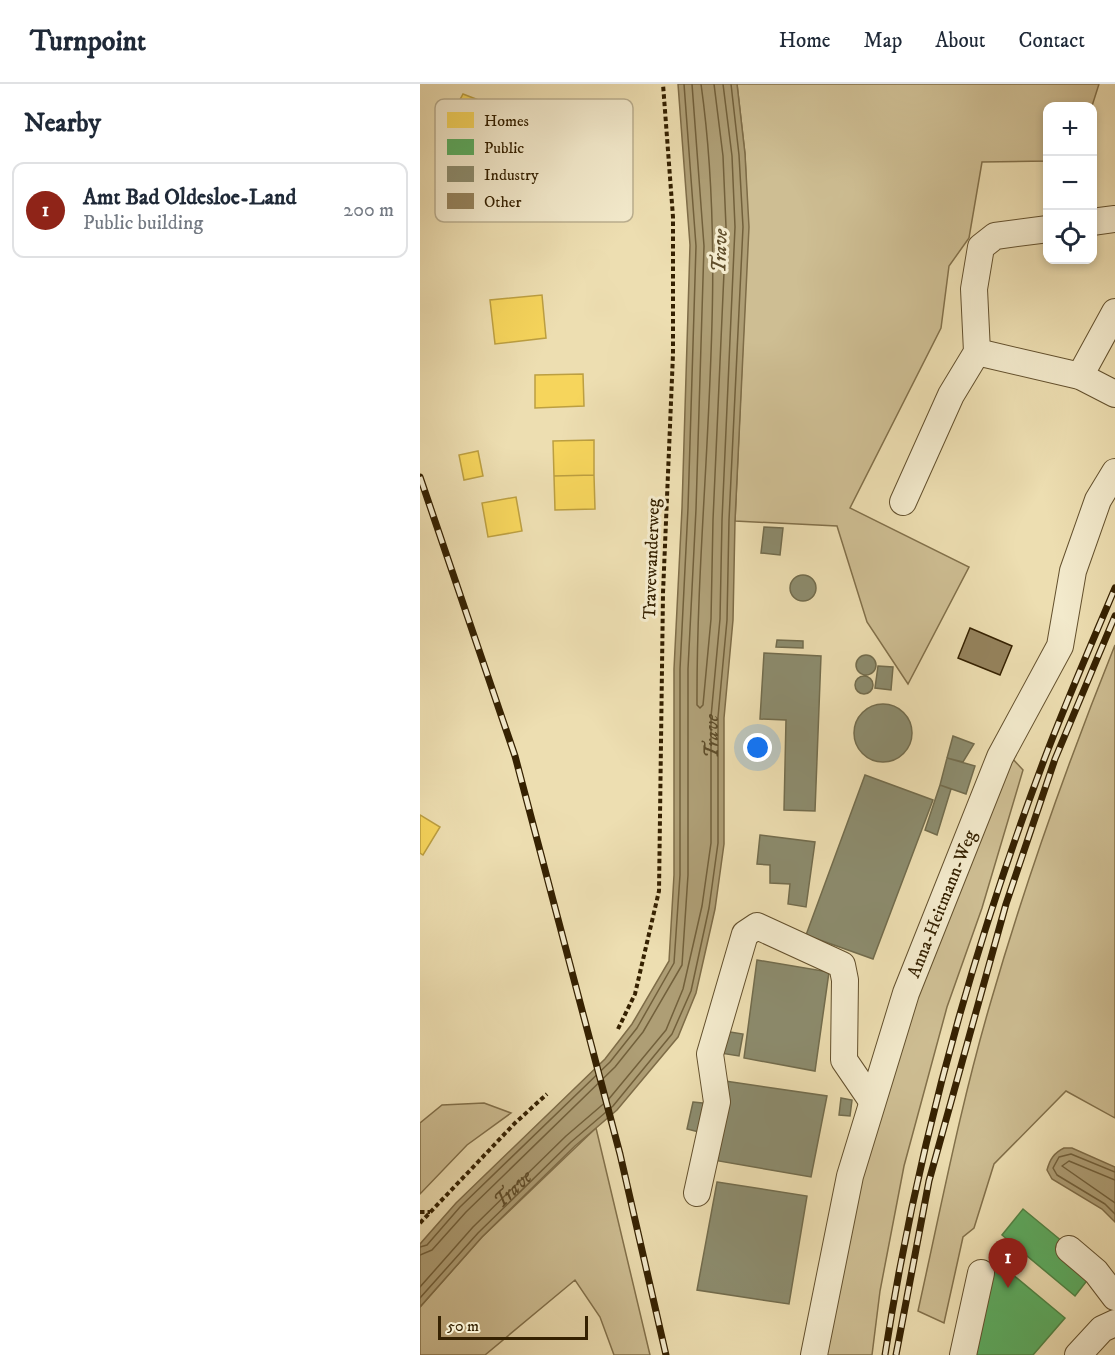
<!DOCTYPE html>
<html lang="en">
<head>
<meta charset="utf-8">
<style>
  :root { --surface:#fff; --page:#f2f2f3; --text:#1f2937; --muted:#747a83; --line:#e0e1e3; --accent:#8f2418 }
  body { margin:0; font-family:"IM FELL DW Pica",serif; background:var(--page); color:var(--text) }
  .controls { position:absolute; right:18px; top:18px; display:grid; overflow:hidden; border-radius:12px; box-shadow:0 3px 9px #0003 }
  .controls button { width:54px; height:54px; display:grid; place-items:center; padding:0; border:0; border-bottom:2px solid var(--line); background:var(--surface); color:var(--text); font:30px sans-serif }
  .scale { position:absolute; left:18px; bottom:15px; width:150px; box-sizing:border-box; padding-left:6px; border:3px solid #352101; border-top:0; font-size:16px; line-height:21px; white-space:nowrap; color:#352101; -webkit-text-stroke:4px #f3eacc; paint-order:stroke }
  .you { position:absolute; left:338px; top:664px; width:21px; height:21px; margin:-15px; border:4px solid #fff; border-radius:50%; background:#1a73e8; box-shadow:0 0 0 9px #1a73e833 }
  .badge { display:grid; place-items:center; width:39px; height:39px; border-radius:50%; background:var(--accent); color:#fff; font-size:20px; font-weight:700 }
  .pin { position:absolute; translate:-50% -50px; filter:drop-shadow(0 2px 3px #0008) }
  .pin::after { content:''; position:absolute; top:32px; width:21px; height:18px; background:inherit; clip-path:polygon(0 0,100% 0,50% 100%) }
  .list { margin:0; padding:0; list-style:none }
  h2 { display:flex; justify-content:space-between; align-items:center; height:78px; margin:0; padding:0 24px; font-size:26px }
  h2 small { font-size:20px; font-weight:400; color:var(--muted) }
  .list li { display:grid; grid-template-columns:39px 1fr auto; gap:18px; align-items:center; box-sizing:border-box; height:96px; margin:0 12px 12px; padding:0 12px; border:2px solid var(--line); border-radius:12px }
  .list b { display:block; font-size:22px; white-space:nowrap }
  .list p { margin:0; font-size:20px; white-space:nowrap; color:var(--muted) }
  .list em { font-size:20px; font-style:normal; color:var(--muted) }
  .icon { flex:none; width:33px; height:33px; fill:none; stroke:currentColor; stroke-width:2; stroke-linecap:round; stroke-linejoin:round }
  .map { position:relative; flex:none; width:695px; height:1271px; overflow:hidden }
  header { display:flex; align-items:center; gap:36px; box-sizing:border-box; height:84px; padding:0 30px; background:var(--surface); border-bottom:2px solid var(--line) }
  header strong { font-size:28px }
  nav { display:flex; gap:33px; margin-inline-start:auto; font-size:21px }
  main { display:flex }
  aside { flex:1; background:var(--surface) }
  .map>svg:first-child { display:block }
  .green { fill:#cebe93; stroke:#82704a; stroke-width:1.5 }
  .water { fill:#ae9e75; stroke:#7e6c47; stroke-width:1.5 }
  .homes { fill:#f6d55c; stroke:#bc9f41; stroke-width:1.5 }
  .public { fill:#5aae61; stroke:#4f8444; stroke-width:1.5 }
  .industry { fill:#8c8c6e; stroke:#726c4d; stroke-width:1.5 }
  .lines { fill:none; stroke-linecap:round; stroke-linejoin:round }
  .shore { stroke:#72603b; stroke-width:1.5 }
  .building { fill:#95835d; stroke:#352101; stroke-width:1.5 }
  .minor-casing { stroke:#63502d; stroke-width:28 }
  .path { stroke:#352101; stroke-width:4; stroke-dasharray:4.5 3; stroke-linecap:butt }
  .minor { stroke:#f3eacc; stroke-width:26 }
  .rail-casing { stroke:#352101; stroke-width:7 }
  .rail { stroke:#f3eacc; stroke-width:4.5; stroke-dasharray:14; stroke-linecap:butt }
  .labels { text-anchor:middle; stroke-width:6; stroke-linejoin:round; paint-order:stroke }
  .street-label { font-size:18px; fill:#352101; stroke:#f3eacc }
  .water-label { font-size:20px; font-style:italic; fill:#5f4d2a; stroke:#f3eacc }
  .key { fill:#f3eacc; stroke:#baae8f; stroke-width:1.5 }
  .key-label { font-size:16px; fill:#352101 }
</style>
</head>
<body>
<header>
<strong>Turnpoint</strong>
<nav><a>Home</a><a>Map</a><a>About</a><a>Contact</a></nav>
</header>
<main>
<aside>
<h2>Nearby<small></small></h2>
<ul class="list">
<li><span class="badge">1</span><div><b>Amt Bad Oldesloe-Land</b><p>Public building</p></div><em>200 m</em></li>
</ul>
</aside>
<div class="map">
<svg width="695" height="1271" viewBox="0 0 695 1271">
  <rect width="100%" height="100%" fill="#eddeb1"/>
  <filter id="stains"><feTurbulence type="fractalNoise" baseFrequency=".00333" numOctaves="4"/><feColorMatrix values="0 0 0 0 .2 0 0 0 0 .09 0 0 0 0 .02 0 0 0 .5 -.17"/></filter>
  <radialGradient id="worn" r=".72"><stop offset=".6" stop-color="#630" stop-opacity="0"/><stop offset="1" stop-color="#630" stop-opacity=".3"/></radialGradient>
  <path class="green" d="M317 0H679L672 22H628L627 77 562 78 549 154 529 182 521 244 430 424 549 483 488 600 447 538 417 442 315 437 328 146 325 70Z
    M695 561V1034L646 1007 574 1080 554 1144 543 1153 524 1239 498 1227C521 1123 541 1019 571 917 606 796 648 678 695 561Z
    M590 672 603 686 562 824 527 923 484 1082 460 1207 452 1271H405L438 1100 492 914Z
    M64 1019 91 1029 47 1061 0 1110V1039L22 1021Z
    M176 1044 230 1271H194L180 1233 155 1196 65 1271H0V1223L62 1153Z"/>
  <path class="water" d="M258 0H317L325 70 329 143 315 437 313 536 304 634V760L295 825 276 909 258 953 197 1026 155 1062 62 1153 0 1223V1160L36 1119 185 975 212 940 249 877 254 791V585L262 424 270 161Z
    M644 1064H652L695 1083V1138L682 1125 632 1095 627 1086C630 1075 634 1069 644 1064Z"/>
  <path class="homes" d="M43 10 61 17 46 46 20 36 27 17 37 21Z
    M122 211 126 254 75 260 70 216Z
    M163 290 164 322 115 324V291Z
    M174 356V391L134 392 133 357Z
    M58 367 63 392 44 396 39 371Z
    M174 391 175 425 135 426 134 392Z
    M96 413 102 447 68 453 62 419Z
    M0 731 20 743 3 771 0 769Z"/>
  <path class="public" d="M603 1125 643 1158 636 1166 669 1194 655 1212 582 1151Z
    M574 1175 645 1234 613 1271H553Z"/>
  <path class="industry" d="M344 443 363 444 360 471 341 469Z
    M370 504a13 13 0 1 1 26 0a13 13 0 1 1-26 0Z
    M357 556 383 557V564L356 563Z
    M344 569 401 572 395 727 364 726 366 636 340 635Z
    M436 581a10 10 0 1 1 20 0a10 10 0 1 1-20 0Z
    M458 582 473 583 471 606 455 604Z
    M435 601a9 9 0 1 1 18 0a9 9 0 1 1-18 0Z
    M434 649a29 29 0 1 1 58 0a29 29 0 1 1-58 0Z
    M533 652 554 660 543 678 527 674Z
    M527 674 555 682 546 710 520 701Z
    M445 691 513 716 453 875 386 851Z
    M520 701 531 705 517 751 505 746Z
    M340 751 395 758 386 823 368 820 370 800 350 799V781L337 780Z
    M337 876 409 888 395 987 324 974Z
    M304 947 323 950 319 972 300 969Z
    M305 997 407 1012 391 1093 293 1076Z
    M421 1014 432 1016 430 1032 419 1031Z
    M273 1018 292 1020 287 1050 267 1045Z
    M297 1098 387 1112 369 1220 277 1206Z"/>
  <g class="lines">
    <g class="shore">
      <path d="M281 0C310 206 276 415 277 621L280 624 283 621 291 535 293 436 306 143 303 72 294 0"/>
      <path d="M695 1088 651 1070 639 1073 633 1084 637 1091 685 1120 695 1130"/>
      <path d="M695 1096 649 1077 642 1082 695 1119"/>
      <path d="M0 1163 7 1161 40 1123 190 978 217 944 254 879 260 791V585L268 424 276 162 264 0"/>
      <path d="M0 1171 12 1166 46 1128 195 983 223 948 262 881 268 791V585L276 425 284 162 272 0"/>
      <path id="s1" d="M0 1203 53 1143 146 1052 188 1016 246 946 263 905 282 822 291 759V633L300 535 302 436 315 143 312 72 303 0"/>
      <path d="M0 1214 58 1149 151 1058 193 1022 252 950 271 907 289 824 298 759V633L307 536 309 436 323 143 319 71 311 0"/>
    </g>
  </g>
  <path class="building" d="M550 544 592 562 580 591 538 574Z"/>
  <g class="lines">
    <defs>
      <g id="minor">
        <path d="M672 138 695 135"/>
        <path d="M557 268 660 292 695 310"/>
        <path d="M660 292 695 228"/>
        <path d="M483 418 531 311 557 268 554 205 561 163 575 152 628 145"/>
        <path d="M277 1109 297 1018 290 970 325 850 337 842 422 881 425 896 424 976 452 1017"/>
        <path d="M649 1165 676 1188 695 1213"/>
        <path id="s2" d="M394 1271 430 1092 486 909 580 673 640 562 653 487 678 416 695 388"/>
        <path d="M543 1271 561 1189"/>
        <path d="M658 1271 682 1245 695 1239"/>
      </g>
    </defs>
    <use href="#minor" class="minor-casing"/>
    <path class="path" d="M198 945 215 910 239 807 243 509 253 270V133L243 0
      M0 1128H10
      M0 1139 95 1039 127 1010"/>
    <use href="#minor" class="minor"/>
    <defs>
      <path id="rail" d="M0 393 95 672 200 1070 246 1271
        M465 1271C496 1069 552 867 624 676 646 618 671 561 695 504
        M476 1271 509 1097 586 820 635 675 695 532"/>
    </defs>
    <use href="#rail" class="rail-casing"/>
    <use href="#rail" class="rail"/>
  </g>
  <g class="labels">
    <g class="street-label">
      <text transform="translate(231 475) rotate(-88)" y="6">Travewanderweg</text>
      <text dy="6" stroke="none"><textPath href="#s2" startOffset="470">Anna-Heitmann-Weg</textPath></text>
    </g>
    <g class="water-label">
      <text transform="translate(299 167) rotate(-88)" y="7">Trave</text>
      <text dy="7" stroke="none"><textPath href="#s1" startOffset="656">Trave</textPath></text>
      <text dy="7" stroke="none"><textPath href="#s1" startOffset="135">Trave</textPath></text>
    </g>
  </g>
  <rect x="15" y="15" width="198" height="123" rx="9" class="key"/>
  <rect x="27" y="28" width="27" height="16" fill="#f6d55c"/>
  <rect x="27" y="55" width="27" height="16" fill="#5aae61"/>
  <rect x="27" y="82" width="27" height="16" fill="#8c8c6e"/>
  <rect x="27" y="109" width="27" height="16" fill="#95835d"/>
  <g class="key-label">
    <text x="64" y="42">Homes</text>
    <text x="64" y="69">Public</text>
    <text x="64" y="96">Industry</text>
    <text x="64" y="123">Other</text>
  </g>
  <rect width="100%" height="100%" filter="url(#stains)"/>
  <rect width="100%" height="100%" fill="url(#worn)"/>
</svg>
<div class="controls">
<button>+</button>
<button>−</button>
<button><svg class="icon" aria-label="locate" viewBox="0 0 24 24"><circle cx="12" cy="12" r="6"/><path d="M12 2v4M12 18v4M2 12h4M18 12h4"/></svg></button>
</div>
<div class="scale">50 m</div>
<div class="you"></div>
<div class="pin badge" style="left:588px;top:1204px">1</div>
</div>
</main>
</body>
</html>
